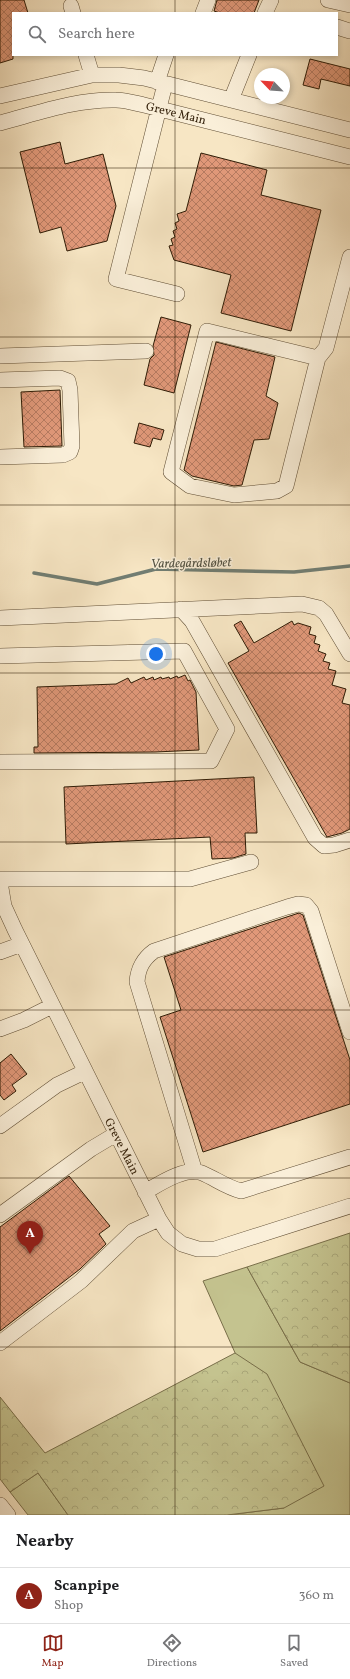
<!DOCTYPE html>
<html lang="en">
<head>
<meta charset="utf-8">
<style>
  :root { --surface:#fff; --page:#f6f6f6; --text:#202124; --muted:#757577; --line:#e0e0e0; --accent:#8f2418 }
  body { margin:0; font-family:Vollkorn,serif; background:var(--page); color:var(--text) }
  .compass { position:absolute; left:254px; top:68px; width:36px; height:36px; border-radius:50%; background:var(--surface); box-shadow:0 2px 6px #0003; rotate:295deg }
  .you { position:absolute; left:156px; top:654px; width:14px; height:14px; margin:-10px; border:3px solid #fff; border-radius:50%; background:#1a73e8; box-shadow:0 0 0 6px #1a73e833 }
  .badge { display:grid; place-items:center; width:26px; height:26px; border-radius:50%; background:var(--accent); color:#fff; font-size:13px; font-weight:700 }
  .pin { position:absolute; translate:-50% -33px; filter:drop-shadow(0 1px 2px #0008) }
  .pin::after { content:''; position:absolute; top:21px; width:14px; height:12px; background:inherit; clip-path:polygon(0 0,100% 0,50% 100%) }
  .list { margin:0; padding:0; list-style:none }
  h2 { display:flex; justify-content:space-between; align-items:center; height:52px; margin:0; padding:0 16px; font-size:17px }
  h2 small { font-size:13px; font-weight:400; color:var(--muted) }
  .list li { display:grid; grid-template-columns:26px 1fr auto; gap:12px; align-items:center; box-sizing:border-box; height:56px; padding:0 16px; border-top:1px solid var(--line) }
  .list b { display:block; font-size:15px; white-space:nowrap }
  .list p { margin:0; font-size:13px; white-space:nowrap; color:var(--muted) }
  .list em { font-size:13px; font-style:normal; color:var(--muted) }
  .icon { flex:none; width:22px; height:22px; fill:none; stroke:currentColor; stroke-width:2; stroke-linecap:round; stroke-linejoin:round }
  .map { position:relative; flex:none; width:350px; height:1515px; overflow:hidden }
  .search { position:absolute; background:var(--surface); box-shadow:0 2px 6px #0003; left:12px; right:12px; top:12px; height:44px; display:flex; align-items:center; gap:10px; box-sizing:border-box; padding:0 14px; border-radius:0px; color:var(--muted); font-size:15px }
  .sheet { height:108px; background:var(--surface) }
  nav { display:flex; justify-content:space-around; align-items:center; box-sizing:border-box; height:56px; border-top:1px solid var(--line); background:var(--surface); font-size:11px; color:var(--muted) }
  nav a { display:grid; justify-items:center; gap:2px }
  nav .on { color:var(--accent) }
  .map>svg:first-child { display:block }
  .grass { fill:#c4c38f; stroke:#796f4a }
  .forest { fill:url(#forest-crowns); stroke:#796f4a }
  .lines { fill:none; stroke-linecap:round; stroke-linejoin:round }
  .stream { stroke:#717d72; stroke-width:3.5 }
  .building { fill:url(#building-cross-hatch); stroke:#2e1b05 }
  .minor-casing { stroke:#604e35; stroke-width:16 }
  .minor { stroke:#faefd9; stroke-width:15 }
  .grid { fill:none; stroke:#2e1b05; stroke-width:1; stroke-opacity:0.55 }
  .labels { text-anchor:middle; stroke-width:3; stroke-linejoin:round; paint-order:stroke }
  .street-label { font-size:12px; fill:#2e1b05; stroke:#faefd9 }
  .water-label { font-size:13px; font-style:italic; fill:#555444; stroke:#faefd9 }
</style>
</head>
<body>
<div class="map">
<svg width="350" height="1515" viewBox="0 0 350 1515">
  <defs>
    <pattern id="forest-crowns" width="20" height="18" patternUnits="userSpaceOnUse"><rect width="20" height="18" fill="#c4c38f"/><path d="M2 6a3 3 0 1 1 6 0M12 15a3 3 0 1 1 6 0" fill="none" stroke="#a9a77a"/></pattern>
    <pattern id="building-cross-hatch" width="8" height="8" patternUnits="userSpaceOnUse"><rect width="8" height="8" fill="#e09879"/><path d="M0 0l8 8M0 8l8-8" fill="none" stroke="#b67b61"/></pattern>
  </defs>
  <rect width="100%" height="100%" fill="#f7e6c4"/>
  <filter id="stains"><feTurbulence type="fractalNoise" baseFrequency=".005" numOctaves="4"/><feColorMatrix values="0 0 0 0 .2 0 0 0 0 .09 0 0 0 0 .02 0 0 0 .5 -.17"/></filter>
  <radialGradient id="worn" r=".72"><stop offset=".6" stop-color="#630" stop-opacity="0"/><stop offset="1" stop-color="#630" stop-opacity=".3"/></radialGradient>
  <path class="grass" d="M247 1267 300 1362 350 1383V1515H227L284 1508 236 1355 203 1281Z
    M38 1473 68 1515H28L10 1492Z"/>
  <path class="forest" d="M350 1233V1383L300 1362 247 1267Z
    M235 1353 267 1374 324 1486 284 1508 227 1515H68L38 1473 10 1492 0 1479V1397L45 1453Z"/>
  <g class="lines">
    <path class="stream" d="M34 573 97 584 156 569 294 572 350 566"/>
  </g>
  <path class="building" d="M0 0H24L28 13H13V59L0 63Z
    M217 0H259L254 13H220L214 11Z
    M310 59 350 69V86L321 79 319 89 303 85Z
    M60 142 65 164 103 154 116 206 107 241 67 251 61 227 40 233 20 152Z
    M201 153 267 170 261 195 321 210 291 331 221 313 231 275 174 260 169 246 173 245 171 239 175 237 173 231 177 229 175 223 179 221 177 214 186 211Z
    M161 317 191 325 174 393 144 385 150 359 154 355 153 346Z
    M216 342 275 357 266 396 278 403 269 439 254 440 242 485 234 486 192 476 184 470Z
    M60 390 62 446 24 447 21 392Z
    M139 423 164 430 161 440 153 438 150 447 134 443Z
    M241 621 254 643 292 621 294 625 298 623 311 627 309 634 316 636 314 643 320 645 318 651 326 654 323 661 330 663 328 669 336 671 332 685 346 689 342 703 350 705V829L342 833 327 837 228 663 249 651 234 625Z
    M185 675 188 681 190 680 196 692 199 750 155 752 34 753V747H38L37 687 116 684 128 678 131 683 144 677 146 680 153 677 154 680 161 677 162 679 169 677 170 679 177 676 178 678Z
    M254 777 257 833H245L246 854 233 858 212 859 210 837 66 844 64 787Z
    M299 913 303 915 350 1060V1104L203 1152 160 1017 181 1010 164 957Z
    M11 1054 27 1074 12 1085 16 1091 4 1100 0 1095V1063Z
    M69 1176 110 1226 99 1234 106 1244 80 1269 0 1331V1227Z"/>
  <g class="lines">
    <defs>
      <path id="minor" d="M328 0 350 5
        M71 6 73 13
        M203 13 208 0
        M265 13 271 0
        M337 27 350 31
        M86 55 92 75
        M157 82 166 55
        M165 84 116 279 177 294
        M0 96 92 75H119L144 78 350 130
        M231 100 249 55
        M0 123C38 113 76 99 116 100 125 100 135 103 144 105L350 157
        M207 331 318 358 286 486 277 491 234 495 190 486 171 472Z
        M0 356 146 351
        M318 358 326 348 350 257
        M0 380 60 378 68 381 70 390 72 446 70 452 63 455 0 457
        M181 609 192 621 315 838 324 846 334 845 350 840
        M0 618 302 604 319 608 326 614 350 654
        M0 656 184 651 227 729 211 761 0 762
        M0 879H190L251 862
        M0 882 4 906 15 930 159 1219 168 1233 182 1244 198 1249H215L350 1206
        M0 952 22 944
        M0 1029 24 1020 52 1006
        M0 1126 57 1085 84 1072
        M195 1172 137 982C138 968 143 959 154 951L287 907 298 904 306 905 311 911 350 1032
        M145 1192C159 1184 186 1166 202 1173 216 1179 226 1187 241 1191L350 1157
        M0 1215 91 1149 116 1134
        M0 1343 81 1281 133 1231 159 1219
        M0 1505 8 1515"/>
    </defs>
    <use href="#minor" class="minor-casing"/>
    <use href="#minor" class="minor"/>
  </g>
  <path class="grid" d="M175 0V13M175 55V1515M0 168H350M0 337H350M0 505H350M0 673H350M0 842H350M0 1010H350M0 1178H350M0 1347H350"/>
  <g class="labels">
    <g class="street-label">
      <text transform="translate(176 113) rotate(14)" y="4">Greve Main</text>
      <text transform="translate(122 1146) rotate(63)" y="4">Greve Main</text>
    </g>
    <g class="water-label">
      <text transform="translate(191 562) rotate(-1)" y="5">Vardegårdsløbet</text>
    </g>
  </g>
  <rect width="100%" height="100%" filter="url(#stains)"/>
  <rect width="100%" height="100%" fill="url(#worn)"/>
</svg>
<svg class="compass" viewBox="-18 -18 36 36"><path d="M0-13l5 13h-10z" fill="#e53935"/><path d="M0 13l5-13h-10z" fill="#757577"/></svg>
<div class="you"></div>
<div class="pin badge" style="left:30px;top:1254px">A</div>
<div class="search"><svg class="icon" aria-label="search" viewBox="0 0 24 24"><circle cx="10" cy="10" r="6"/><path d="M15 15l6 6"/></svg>Search here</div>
</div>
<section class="sheet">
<h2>Nearby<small></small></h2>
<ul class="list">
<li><span class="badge">A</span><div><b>Scanpipe</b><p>Shop</p></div><em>360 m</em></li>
</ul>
</section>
<nav>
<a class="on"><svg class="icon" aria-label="map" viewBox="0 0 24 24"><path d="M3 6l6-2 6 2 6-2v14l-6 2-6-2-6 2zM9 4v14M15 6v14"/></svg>Map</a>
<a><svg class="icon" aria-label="directions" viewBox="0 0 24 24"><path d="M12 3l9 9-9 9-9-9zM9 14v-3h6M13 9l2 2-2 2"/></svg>Directions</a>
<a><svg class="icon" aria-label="saved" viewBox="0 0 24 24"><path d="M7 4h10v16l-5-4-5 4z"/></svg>Saved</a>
</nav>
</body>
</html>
